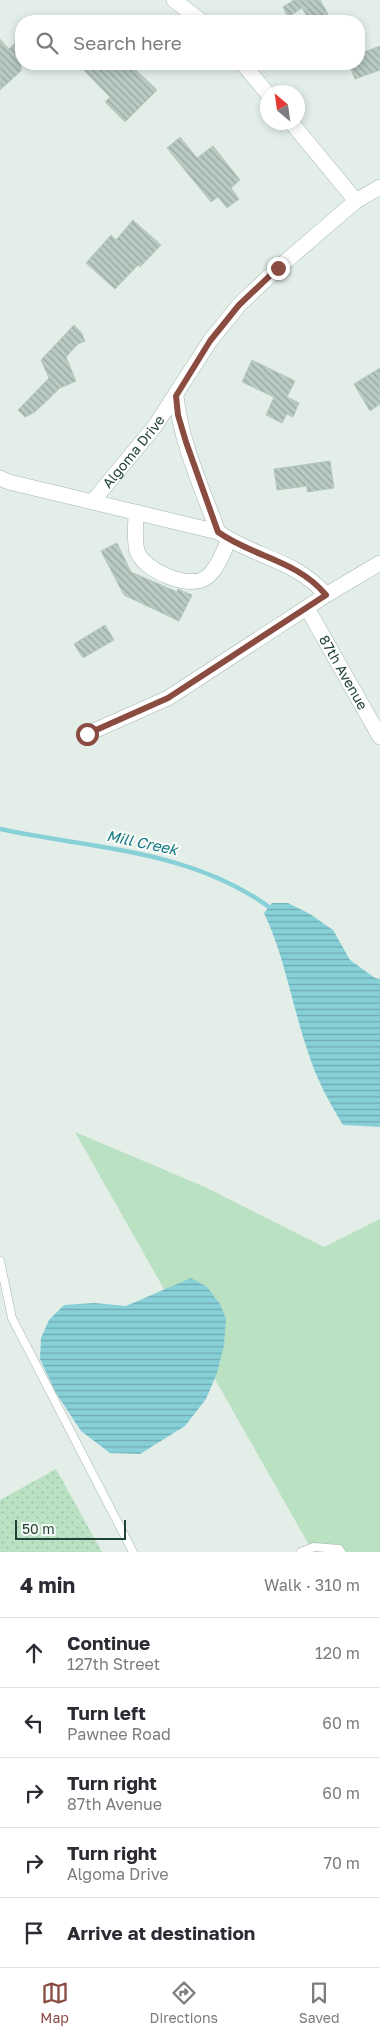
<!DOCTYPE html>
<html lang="en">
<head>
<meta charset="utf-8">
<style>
  :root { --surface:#fff; --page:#f2f2f3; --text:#2b2b33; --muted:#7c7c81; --line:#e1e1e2; --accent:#8a4b41 }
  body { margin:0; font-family:"Golos Text",sans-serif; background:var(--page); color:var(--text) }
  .compass { position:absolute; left:260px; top:85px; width:45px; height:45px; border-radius:50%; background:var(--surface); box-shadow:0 2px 8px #0003; rotate:331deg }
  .scale { position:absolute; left:15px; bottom:12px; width:111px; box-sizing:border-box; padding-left:5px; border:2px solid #214237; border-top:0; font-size:14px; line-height:18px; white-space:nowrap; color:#214237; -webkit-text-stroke:4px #f5faf7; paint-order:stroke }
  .stop { position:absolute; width:15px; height:15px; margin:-11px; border:4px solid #8a4b41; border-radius:50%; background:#fff }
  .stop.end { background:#8a4b41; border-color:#fff; box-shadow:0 1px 5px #0008 }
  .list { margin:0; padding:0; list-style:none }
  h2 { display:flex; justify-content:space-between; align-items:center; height:65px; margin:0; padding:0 20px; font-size:21px }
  h2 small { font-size:16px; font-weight:400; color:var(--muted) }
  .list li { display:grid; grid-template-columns:32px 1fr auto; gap:15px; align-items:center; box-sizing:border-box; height:70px; padding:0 20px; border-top:1px solid var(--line) }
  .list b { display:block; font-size:19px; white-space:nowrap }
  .list p { margin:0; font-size:16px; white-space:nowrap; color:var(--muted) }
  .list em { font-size:16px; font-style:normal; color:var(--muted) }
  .icon { flex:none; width:28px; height:28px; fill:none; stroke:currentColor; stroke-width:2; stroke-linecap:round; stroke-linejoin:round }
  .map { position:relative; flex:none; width:380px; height:1552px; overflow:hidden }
  .search { position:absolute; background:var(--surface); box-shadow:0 2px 8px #0003; left:15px; right:15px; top:15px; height:55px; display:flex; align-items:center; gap:12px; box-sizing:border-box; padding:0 18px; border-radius:20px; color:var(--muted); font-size:19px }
  .sheet { height:415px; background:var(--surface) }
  nav { display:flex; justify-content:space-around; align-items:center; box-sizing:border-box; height:70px; border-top:1px solid var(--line); background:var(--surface); font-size:14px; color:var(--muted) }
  nav a { display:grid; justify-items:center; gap:2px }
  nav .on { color:var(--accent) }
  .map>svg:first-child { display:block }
  .grass { fill:#bbe1c3 }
  .park { fill:url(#park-dots) }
  .water { fill:url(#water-rules) }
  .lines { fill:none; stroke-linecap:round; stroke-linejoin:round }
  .stream { stroke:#87d0d8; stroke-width:4.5 }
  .building { fill:url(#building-back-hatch); stroke:#b5c9bf }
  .service-casing { stroke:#a5b7b0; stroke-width:9 }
  .minor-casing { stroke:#a5b7b0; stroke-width:16 }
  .service { stroke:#fff; stroke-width:8 }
  .minor { stroke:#fff; stroke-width:15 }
  .route { stroke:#8a4b41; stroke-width:6 }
  .labels { text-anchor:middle; stroke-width:4.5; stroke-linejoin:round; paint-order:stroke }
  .street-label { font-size:14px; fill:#214237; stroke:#f5faf7 }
  .water-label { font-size:15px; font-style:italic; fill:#157884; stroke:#f5faf7 }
</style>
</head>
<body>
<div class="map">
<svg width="380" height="1552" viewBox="0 0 380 1552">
  <defs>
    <pattern id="park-dots" width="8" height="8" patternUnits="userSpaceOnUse" patternTransform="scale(1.25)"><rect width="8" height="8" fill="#bbe1c3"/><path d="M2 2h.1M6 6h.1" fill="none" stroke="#a0c2a8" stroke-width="1.8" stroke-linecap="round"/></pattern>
    <pattern id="water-rules" width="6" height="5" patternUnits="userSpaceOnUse" patternTransform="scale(1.25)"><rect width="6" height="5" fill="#87d0d8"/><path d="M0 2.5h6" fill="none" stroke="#6eaab0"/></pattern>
    <pattern id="building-back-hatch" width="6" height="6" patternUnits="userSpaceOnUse" patternTransform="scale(1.25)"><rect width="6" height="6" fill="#b8cac2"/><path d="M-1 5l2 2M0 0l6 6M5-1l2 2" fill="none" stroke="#95a69e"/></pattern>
  </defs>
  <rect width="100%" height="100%" fill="#e3eee9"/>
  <path class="grass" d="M75 1132 205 1187 324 1247 380 1219V1552H313Z"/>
  <path class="park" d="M56 1469 102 1552H0V1500Z"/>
  <path class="water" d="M272 903H288L310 914 333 930 350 960 375 978 380 979V1127L343 1125C329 1102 316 1078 308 1052 292 1006 285 957 264 913Z
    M191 1278 207 1287 220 1304 226 1319 224 1345 217 1373 206 1399 185 1426 140 1454 110 1453 81 1431 56 1393 40 1359 41 1338 49 1320 64 1305 94 1303 126 1306Z"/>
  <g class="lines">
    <path class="stream" d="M0 829C92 849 189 849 269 907"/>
  </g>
  <path class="building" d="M294 0H320L328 14 316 21H310L302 8 288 17 283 7Z
    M21 38V71L0 90V39L9 49Z
    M380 46V70L355 79 349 64H359V54Z
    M78 64H142L136 70 157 90 125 122 105 102 110 97Z
    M180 137 197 158 213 146 240 180 231 188 239 199 227 208 218 197 211 202 167 148Z
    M133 220 161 245 140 267 138 265 115 289 86 263 111 235 116 240Z
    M74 325 81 332 85 341 78 344 66 357 76 381 60 388 35 412 25 417 18 410 49 378 41 360Z
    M252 360 295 381 287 397 299 403 293 417 287 414 282 423 266 415 274 397 242 382Z
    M380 368V404L370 411 354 384Z
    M330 461 334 488 307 492V486L277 490 274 469Z
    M117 543 131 572 177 592 178 589 180 590 192 595 179 621 124 595 101 551Z
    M105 625 114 640 83 658 74 644Z"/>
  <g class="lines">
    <defs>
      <path id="service" d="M0 1261 12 1318 133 1552
        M301 1552 314 1547 339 1549 341 1552"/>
      <g id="minor">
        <path d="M174 0 201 21"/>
        <path d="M243 64 268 94"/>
        <path d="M291 122 356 201"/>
        <path d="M176 396C181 443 202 488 218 532"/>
        <path d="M0 478 9 482 218 532C253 557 297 560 326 595"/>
        <path id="s1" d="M93 501 155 426 210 341 239 305 278 268 356 201 380 187"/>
        <path d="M136 512C136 524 134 539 137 551 143 570 190 591 207 577 218 568 223 552 229 540"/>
        <path id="s2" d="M307 608 380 737"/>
        <path d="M87 734 168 698 326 595 380 563"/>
      </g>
    </defs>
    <use href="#service" class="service-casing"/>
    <use href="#minor" class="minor-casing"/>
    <use href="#service" class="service"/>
    <use href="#minor" class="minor"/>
  </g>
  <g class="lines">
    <path class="route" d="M87 734 168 698 326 595C297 560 253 557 218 532L186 442 178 415 176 396 210 341 239 305 278 268"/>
  </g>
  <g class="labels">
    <g class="street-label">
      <text dy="5" stroke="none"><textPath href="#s1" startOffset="64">Algoma Drive</textPath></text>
      <text dy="5" stroke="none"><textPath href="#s2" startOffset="74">87th Avenue</textPath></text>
    </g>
    <g class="water-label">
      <text transform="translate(142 843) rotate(12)" y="5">Mill Creek</text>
    </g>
  </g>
</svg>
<svg class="compass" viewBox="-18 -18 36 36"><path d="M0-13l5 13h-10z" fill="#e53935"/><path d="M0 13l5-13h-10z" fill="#7c7c81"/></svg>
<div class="scale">50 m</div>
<div class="stop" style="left:87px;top:734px"></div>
<div class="stop end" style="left:278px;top:268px"></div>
<div class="search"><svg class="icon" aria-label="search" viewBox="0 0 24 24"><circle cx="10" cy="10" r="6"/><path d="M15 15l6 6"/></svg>Search here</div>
</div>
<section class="sheet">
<h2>4 min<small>Walk · 310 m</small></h2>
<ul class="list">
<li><svg class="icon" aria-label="ahead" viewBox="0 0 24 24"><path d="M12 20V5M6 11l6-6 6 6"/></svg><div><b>Continue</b><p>127th Street</p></div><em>120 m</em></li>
<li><svg class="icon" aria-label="left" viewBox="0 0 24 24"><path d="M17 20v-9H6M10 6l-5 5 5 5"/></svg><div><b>Turn left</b><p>Pawnee Road</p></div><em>60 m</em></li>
<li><svg class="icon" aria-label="right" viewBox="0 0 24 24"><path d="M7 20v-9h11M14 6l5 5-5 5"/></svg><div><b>Turn right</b><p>87th Avenue</p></div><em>60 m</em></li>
<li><svg class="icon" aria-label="right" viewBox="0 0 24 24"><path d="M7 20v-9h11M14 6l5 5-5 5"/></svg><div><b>Turn right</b><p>Algoma Drive</p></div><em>70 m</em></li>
<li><svg class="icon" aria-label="arrive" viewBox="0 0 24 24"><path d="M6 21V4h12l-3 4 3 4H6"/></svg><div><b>Arrive at destination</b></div></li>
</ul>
</section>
<nav>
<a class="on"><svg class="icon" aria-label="map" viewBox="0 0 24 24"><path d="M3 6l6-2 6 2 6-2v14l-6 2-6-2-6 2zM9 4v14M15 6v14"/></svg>Map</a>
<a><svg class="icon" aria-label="directions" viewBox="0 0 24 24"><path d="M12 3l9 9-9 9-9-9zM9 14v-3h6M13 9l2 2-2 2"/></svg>Directions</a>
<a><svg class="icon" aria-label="saved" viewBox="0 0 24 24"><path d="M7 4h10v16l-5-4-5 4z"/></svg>Saved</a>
</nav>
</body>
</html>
